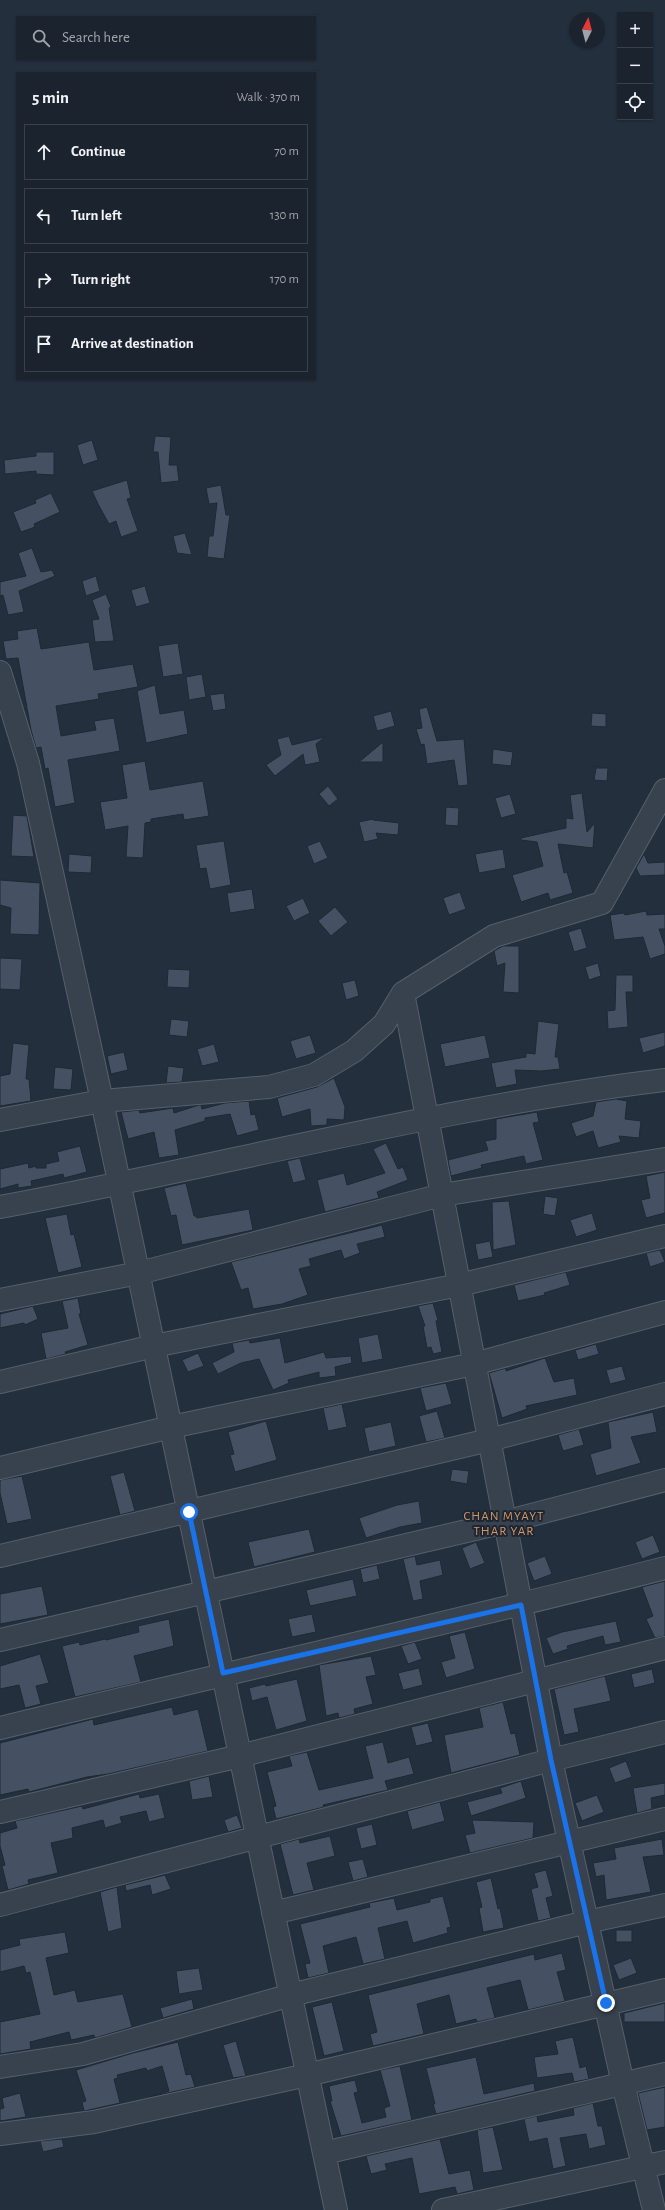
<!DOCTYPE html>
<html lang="en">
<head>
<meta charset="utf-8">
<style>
  :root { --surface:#1b232e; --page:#242b36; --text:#f1f3f6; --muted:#a0a4aa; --line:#39404a }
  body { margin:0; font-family:"Alegreya Sans",sans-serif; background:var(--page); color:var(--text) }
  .controls { position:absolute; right:12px; top:12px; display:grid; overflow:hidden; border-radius:0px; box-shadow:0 1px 3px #0004 }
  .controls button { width:36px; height:36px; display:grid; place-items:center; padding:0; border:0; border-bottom:1px solid var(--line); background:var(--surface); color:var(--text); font:20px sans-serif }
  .compass { position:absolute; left:569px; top:12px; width:36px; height:36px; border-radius:50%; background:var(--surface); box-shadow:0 1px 3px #0004; rotate:6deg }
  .stop { position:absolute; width:12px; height:12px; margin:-9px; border:3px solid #1a73e8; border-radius:50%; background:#fff }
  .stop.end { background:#1a73e8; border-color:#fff; box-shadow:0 1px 4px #0008 }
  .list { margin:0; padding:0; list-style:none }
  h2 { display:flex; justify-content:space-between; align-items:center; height:52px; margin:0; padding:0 16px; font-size:17px }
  h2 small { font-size:13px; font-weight:400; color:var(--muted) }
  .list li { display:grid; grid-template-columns:26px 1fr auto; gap:12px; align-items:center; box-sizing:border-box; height:56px; margin:0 8px 8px; padding:0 8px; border:1px solid var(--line); border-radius:0px }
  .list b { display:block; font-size:15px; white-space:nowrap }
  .list em { font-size:13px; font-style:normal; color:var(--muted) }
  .icon { flex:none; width:22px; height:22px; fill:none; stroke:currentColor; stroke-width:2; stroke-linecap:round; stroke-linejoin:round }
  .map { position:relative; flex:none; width:665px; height:2210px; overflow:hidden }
  .search { position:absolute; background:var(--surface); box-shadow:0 1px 3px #0004; left:16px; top:16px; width:300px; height:44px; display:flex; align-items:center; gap:10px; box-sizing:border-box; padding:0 14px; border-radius:0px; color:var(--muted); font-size:15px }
  .panel { position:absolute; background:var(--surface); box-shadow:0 1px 3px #0004; left:16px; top:72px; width:300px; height:308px; border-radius:0px }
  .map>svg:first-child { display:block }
  .building { fill:#455162; stroke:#1f2835 }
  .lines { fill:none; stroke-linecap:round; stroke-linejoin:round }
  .minor-casing { stroke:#565f6c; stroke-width:24 }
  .minor { stroke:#38414e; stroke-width:22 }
  .route { stroke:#1a73e8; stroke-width:5 }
  .labels { text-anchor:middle; stroke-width:4; stroke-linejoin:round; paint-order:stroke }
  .quarter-label { font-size:13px; letter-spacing:1px; fill:#d59563; stroke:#1d2633 }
</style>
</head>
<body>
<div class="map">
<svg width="665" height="2210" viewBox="0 0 665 2210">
  <rect width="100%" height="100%" fill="#242f3e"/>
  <path class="building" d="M155 436 171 437 169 465H177L179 481 161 483 158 452H153Z
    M92 440 98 460 83 465 77 445Z
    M36 452H54V475L36 474V471L5 474 4 460 36 456Z
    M127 480 131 498 127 499 138 531 121 537 116 521 109 524 98 504 92 491Z
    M221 485 226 515H230L224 559 207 557 209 536H213L217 503 209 504 206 488Z
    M51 493 60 512 34 524 35 527 21 532 13 512 36 503 35 500Z
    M185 533 192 555 177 553 173 536Z
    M32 548 41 572 52 570 55 576 19 591 24 612 8 615 3 595 0 596V582L26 576 18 553Z
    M96 576 100 591 86 596 82 581Z
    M145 586 150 603 136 607 131 590Z
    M106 594 111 607 109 608 114 641 95 642 92 620 99 619 92 600Z
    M37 628 41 649 89 642 94 670 133 664 138 687 98 694 99 699 56 706 61 736 96 730 94 721 114 718 120 751 68 760 75 803 55 807 48 768 45 769 41 747 36 748 31 730 18 658 6 659 3 641 18 639 17 631Z
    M178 643 183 674 163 677 158 646Z
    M202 674 206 697 189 700 186 677Z
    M155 685 160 714 184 710 188 734 146 743 137 691Z
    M224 693 226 709 213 711 210 695Z
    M427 707 437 741 464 739 468 785 458 786 454 760 427 764 424 744 421 745 416 729 422 728 419 709Z
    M391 711 395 726 377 731 373 716Z
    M592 713 606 714V727L591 726Z
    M289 736 292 745 325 737 316 744 320 762 305 765 303 754 275 776 266 765 281 755 277 739Z
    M383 742V762H359Z
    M493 749 513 752 511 766 492 764Z
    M145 761 150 790 203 781 209 816 184 820 183 814 151 819V822L145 823 143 858 126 857 128 826 105 830 100 802 127 798 122 765Z
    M596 768H608L607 781 594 780Z
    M328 786 338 799 329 806 319 794Z
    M582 793 587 832 595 823 593 848 558 844 564 873 567 872 573 893 550 900 548 893 521 902 512 875 543 866 537 842 521 840V838L566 828V818L573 819 570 795Z
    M510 794 516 814 501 818 495 798Z
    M446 807 459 808 458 826 445 825Z
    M13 815 27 816 34 857 11 856Z
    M373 819V820L399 823 398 835 376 833 378 839 364 842 359 822Z
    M224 841 231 885 210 889 206 868 200 869 196 845Z
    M320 841 328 858 314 864 307 846Z
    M503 849 506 868 479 873 475 854Z
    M69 854 92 856 91 873 68 872Z
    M644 854 648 863 665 862V875L640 876 636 868Z
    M0 880 40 883 39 935 10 934 11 908 0 905Z
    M252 889 255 909 230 913 227 893Z
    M460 892 466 909 449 915 443 898Z
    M303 898 310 913 294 921 286 906Z
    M335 907 348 922 331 936 318 921Z
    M646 911 647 915 665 914V929H659L665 946V954L650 959 643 937 614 940 610 915 624 913 625 915Z
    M581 928 587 948 574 952 568 932Z
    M503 946H519V993L503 992 505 963 497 966 494 951Z
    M0 958 22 959 20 990 0 989Z
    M598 963 601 976 589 980 585 967Z
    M168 969 190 970 189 988 167 987Z
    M616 975H633V992H626L628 1027 608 1029 607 1011 615 1010Z
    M355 980 359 996 346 1000 342 983Z
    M171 1019 189 1021 187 1037 169 1035Z
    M538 1021 559 1024 555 1057H558L560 1069 541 1071 515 1070 517 1084 496 1088 491 1063 526 1057V1053L535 1054Z
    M665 1032V1046L643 1053 639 1038Z
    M310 1035 316 1053 296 1059 290 1041Z
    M485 1035 490 1058 445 1067 440 1044Z
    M13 1043 29 1045 26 1079H29L31 1101 0 1106V1076L10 1074Z
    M214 1044 219 1062 202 1066 197 1049Z
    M124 1052 128 1070 111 1074 107 1056Z
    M168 1066 184 1068 182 1082 166 1083Z
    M55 1067 73 1069 71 1090 53 1089Z
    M334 1078 345 1107 344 1120 327 1119V1125L311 1126 310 1109 282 1117 277 1098 317 1087Z
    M616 1099 627 1101 625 1119 641 1121 639 1138 619 1136 621 1142 598 1148 593 1131 576 1137 571 1123 593 1116 596 1102Z
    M249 1101 251 1115 255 1114 259 1130 237 1136 230 1114 205 1118V1121L175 1130 179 1155 159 1158 154 1132 128 1139 121 1112 139 1110 140 1113 173 1108 174 1113 199 1105H201L202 1109 225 1103Z
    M537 1112 539 1122 533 1123 543 1160 526 1164 524 1156 481 1165 482 1168 451 1176 448 1160 488 1150 485 1141 496 1139V1119Z
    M386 1143 398 1169 403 1167 408 1180 377 1192 379 1198 325 1212 317 1180 344 1173 347 1185 385 1173 373 1149Z
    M80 1146 87 1172 64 1178 63 1174 31 1181 32 1186 18 1188V1184L0 1189V1169L28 1163 29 1168 36 1166V1168H46V1164L59 1161 57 1152Z
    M300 1158 306 1180 293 1183 287 1161Z
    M665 1172V1213L646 1218 641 1200 650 1198 646 1176Z
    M186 1183 194 1216H196L197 1218 249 1209 253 1230 182 1245 176 1215 171 1216 164 1188Z
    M545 1196 558 1198 555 1216 543 1214Z
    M509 1201 516 1245 493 1250 492 1202Z
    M592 1213 597 1230 576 1237 570 1220Z
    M67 1214 71 1235 74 1234 82 1267 58 1273 45 1218Z
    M382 1225 385 1237 357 1244 360 1253 344 1259 341 1250 309 1259 311 1266 299 1269 308 1295 282 1304 253 1309 248 1288 241 1290 231 1262Z
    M490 1241 493 1257 478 1260 475 1244Z
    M660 1250 665 1262 650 1267 646 1253Z
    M566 1272 570 1285 544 1293 545 1295 518 1301 514 1285Z
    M78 1298 81 1314H79L88 1345 65 1352 66 1354 46 1359 41 1333 68 1328 62 1301Z
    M433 1303 438 1320 436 1321 442 1352 433 1354 431 1347 427 1348 423 1326H425L418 1306Z
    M33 1306 38 1319 25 1325 24 1323 0 1328V1314Z
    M378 1334 383 1359 362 1363 358 1338Z
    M280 1338 285 1363 324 1352 326 1358 351 1356 352 1363 335 1367 336 1376 319 1378V1372L288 1380 289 1383 273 1390 259 1359 241 1363 218 1374 212 1363 234 1352 232 1343 249 1340 250 1343Z
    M596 1344 599 1354 578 1360 575 1350Z
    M198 1353 204 1366 188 1372 182 1360Z
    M545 1358 554 1382 574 1378 577 1395 526 1406 527 1409 502 1418 489 1373 506 1368V1371Z
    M622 1366 626 1380 610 1384 606 1370Z
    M446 1383 452 1404 426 1411 420 1388Z
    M342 1404 347 1427 328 1431 323 1408Z
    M437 1411 445 1438 426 1442 419 1416Z
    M653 1412 657 1432 631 1437 641 1463 596 1476 590 1454 611 1448 608 1422Z
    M266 1421 277 1460 235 1472 230 1455 234 1454 228 1432Z
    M391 1422 396 1446 369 1452 364 1428Z
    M579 1429 584 1445 563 1451 558 1435Z
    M452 1469 469 1471 467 1484 450 1481Z
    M124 1472 135 1511 120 1515 110 1476Z
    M22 1476 32 1519 7 1524 0 1493V1480Z
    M419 1501 422 1523 400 1527 366 1538 359 1518 397 1505Z
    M309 1529 315 1552 254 1567 248 1542Z
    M653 1535 660 1552 642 1559 635 1542Z
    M476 1542 485 1563 470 1569 462 1548Z
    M415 1556 417 1565 440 1560 443 1575 420 1581 423 1599 413 1601 403 1559Z
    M545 1556 552 1574 534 1581 527 1563Z
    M377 1565 380 1579 363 1583 360 1569Z
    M353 1579 357 1596 310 1606 306 1590Z
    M665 1581V1636L655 1638 646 1619 653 1616 642 1587Z
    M42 1586 48 1615 0 1624V1594Z
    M312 1614 316 1632 292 1637 288 1619Z
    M169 1619 174 1646 134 1656 141 1682 75 1697 62 1646 79 1642 80 1645 105 1639 106 1640 139 1632 138 1626Z
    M616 1621 621 1642 605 1645 603 1636 567 1646 568 1649 553 1654 546 1638 562 1632Z
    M465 1632 475 1669 446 1678 441 1662 455 1658 449 1636Z
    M415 1642 422 1659 408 1664 401 1646Z
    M40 1654 49 1683 36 1686 41 1704 25 1708 19 1685 0 1689V1666Z
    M371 1656 376 1675 366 1677 373 1704 354 1709 355 1714 339 1718 338 1713 326 1716 319 1665Z
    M419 1668 423 1685 403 1690 398 1673Z
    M652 1669 655 1683 634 1688 631 1674Z
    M605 1676 611 1701 574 1709 579 1732 564 1735 554 1689Z
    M297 1679 307 1721 276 1730 267 1697 252 1701 249 1688 265 1684 266 1686Z
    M503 1702 511 1734 515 1733 520 1755 451 1773 444 1735 483 1727 479 1708Z
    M172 1707 174 1715 198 1709 208 1751 108 1774 87 1777 29 1792 28 1789 0 1795V1743L93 1719 94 1725Z
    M428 1723 433 1742 416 1746 411 1727Z
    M383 1742 388 1763 409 1757 414 1774 385 1781 388 1790 323 1805 324 1807 276 1819 273 1807 276 1806 267 1772 292 1766 289 1756 307 1752 319 1790 373 1778 365 1746Z
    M626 1761 632 1777 615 1783 609 1768Z
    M209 1776 213 1797 192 1800 189 1781Z
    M521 1781 526 1798 471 1816 467 1802 502 1793 500 1788Z
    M665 1783V1795L651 1798 652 1809 637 1813 633 1788Z
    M139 1794 140 1798 159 1794 165 1818 149 1822 146 1811 120 1817 122 1823 105 1828 103 1820 72 1828 73 1838 51 1843 58 1873 28 1880 29 1884 8 1890 2 1866 5 1865 0 1846V1833L17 1828 15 1821 82 1806 83 1809Z
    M597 1795 604 1812 582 1821 575 1803Z
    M440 1802 445 1821 412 1830 407 1811Z
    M237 1815 242 1828 228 1832 224 1820Z
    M472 1820 534 1822 533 1838 470 1853 465 1835 475 1833Z
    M372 1824 377 1845 361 1849 356 1828Z
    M330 1836 335 1856 307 1863 314 1890 293 1895 280 1844 299 1839 300 1843Z
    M662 1839 664 1855 643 1857 651 1892 606 1900 604 1875 596 1877 593 1863 616 1859 614 1848Z
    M363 1859 368 1877 353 1881 348 1862Z
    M546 1870 553 1896 546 1898 551 1918 538 1921 531 1889 538 1887 534 1873Z
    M165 1875 171 1889 152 1895 150 1885 126 1891 125 1885Z
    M491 1878 498 1909 500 1908 504 1928 483 1932 479 1908 482 1907 476 1882Z
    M117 1887 122 1928 108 1932 100 1892Z
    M443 1896 451 1927 447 1928 448 1933 413 1943 407 1921 378 1928 385 1959 363 1964 356 1937 323 1946 329 1973 308 1978 305 1964 310 1963 300 1924 370 1907 369 1903 394 1898 397 1910 430 1902V1899Z
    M616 1930H632V1942H616Z
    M65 1932 69 1953 46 1958 54 1995 75 1990 78 2002 123 1994 132 2027 95 2038 94 2035 71 2040 69 2032 30 2042 31 2049 0 2054V2022L40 2014 30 1972 26 1973 24 1966 0 1972V1950L20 1945 19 1939Z
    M562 1953 566 1970 557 1972 565 2001 528 2010 520 1980 487 1988 495 2018 477 2022 476 2019 456 2024 449 1995 417 2004 424 2034 373 2046 370 2034 377 2032 368 1995 534 1954 535 1960Z
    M631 1958 637 1973 619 1980 613 1965Z
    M199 1968 203 1990 179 1994 176 1971Z
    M192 1999 194 2009 163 2018 160 2008Z
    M332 2002 344 2051 324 2056 312 2007Z
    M665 2003V2022H624V2013Z
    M573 2037 580 2068 586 2066 589 2079 574 2082 572 2073 537 2078 534 2057 558 2054 555 2041Z
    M236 2041 246 2076 233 2078 223 2045Z
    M178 2042 186 2075 191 2074 195 2087 149 2097 169 2091 162 2066 147 2071 146 2068 117 2075 118 2078 114 2079 120 2103 84 2111 82 2102 86 2101 76 2070 133 2053Z
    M476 2057 484 2094 534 2083 535 2091 436 2114 433 2104H435L426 2068Z
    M400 2066 412 2120 341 2136 330 2101H332L329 2086 355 2080 358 2092 354 2093 362 2123 386 2117 384 2108 390 2106 380 2070Z
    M665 2087V2127L647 2130 638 2093Z
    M20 2093 26 2117 0 2121V2109L4 2108 2 2098Z
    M593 2103 598 2126H602L606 2145 589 2149 586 2134 560 2138 566 2166 553 2169 547 2138 529 2142 524 2119 537 2116 538 2122 574 2115 573 2108Z
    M493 2127 503 2170 483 2173 477 2130Z
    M62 2139 64 2147 43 2152 40 2141Z
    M440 2139 449 2174 470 2170 474 2190 457 2194 455 2187 419 2194 412 2158 385 2164 387 2170 371 2174 366 2156Z"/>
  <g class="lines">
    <defs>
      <path id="minor" d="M0 672 28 763 102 1101 336 2210
        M403 993 551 1760 623 2084 654 2210
        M0 1120 102 1101 269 1087 314 1075 354 1051 384 1024 403 993 494 936 602 903 665 790
        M0 1207C222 1166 441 1107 665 1080
        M0 1300 139 1273 442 1195 665 1159
        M0 1382 154 1346 459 1285 665 1236
        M0 1468 171 1427 474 1364 665 1312
        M0 1556 489 1440 665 1394
        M0 1640 505 1522 665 1480
        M0 1728C222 1674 444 1625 665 1568
        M0 1812 240 1756 665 1648
        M0 1905 551 1760 665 1732
        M273 1913 665 1819
        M0 2067 83 2054 291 1995 587 1922 665 1905
        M0 2134 94 2122 307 2075 665 1990
        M324 2153 665 2074
        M443 2210 665 2162"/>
    </defs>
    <use href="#minor" class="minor-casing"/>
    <use href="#minor" class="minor"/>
  </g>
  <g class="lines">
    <path class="route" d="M189 1512 223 1673 521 1605 551 1760 606 2003"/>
  </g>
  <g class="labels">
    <g class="quarter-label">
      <text x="504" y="1520">CHAN MYAYT<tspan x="504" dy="15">THAR YAR</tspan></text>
    </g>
  </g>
</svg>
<div class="controls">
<button>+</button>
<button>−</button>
<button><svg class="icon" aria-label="locate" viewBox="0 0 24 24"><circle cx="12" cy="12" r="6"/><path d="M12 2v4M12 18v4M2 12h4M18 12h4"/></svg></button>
</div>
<svg class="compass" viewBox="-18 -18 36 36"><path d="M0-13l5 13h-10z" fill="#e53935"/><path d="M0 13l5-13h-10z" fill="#a0a4aa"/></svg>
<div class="stop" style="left:189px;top:1512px"></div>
<div class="stop end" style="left:606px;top:2003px"></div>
<div class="search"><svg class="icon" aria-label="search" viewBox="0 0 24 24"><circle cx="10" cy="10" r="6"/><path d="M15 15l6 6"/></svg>Search here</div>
<section class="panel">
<h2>5 min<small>Walk · 370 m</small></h2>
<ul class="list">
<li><svg class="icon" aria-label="ahead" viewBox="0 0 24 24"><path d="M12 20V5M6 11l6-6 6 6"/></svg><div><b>Continue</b></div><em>70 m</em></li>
<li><svg class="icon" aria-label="left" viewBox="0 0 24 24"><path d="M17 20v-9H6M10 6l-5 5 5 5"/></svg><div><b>Turn left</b></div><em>130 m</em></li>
<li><svg class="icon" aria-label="right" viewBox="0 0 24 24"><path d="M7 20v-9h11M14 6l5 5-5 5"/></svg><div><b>Turn right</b></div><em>170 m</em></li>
<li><svg class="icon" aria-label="arrive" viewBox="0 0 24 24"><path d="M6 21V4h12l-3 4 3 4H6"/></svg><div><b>Arrive at destination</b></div></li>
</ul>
</section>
</div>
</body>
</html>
